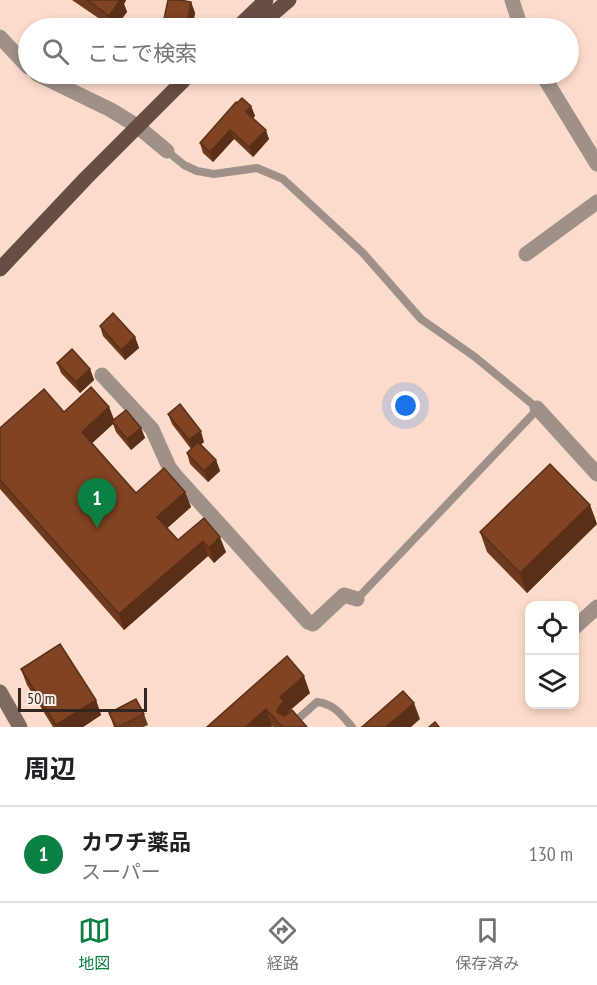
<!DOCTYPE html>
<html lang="ja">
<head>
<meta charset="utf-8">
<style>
  :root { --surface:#fff; --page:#f6f6f6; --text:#202124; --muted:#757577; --line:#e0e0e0; --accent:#0b8043 }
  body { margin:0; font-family:"PT Sans Narrow","Noto Sans JP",sans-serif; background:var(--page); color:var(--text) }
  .controls { position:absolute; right:18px; bottom:18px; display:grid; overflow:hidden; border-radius:12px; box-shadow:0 3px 9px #0003 }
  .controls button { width:54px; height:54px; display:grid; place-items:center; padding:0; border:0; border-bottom:2px solid var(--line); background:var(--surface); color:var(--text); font:30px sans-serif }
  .scale { position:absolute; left:18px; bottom:15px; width:129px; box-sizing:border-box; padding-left:6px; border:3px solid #332620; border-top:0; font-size:16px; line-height:21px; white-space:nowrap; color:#332620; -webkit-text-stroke:4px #fbede6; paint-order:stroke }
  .you { position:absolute; left:406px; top:406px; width:21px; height:21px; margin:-15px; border:4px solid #fff; border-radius:50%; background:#1a73e8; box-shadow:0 0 0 9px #1a73e833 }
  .badge { display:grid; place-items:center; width:39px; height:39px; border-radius:50%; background:var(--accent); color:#fff; font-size:20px; font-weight:700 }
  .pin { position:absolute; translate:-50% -50px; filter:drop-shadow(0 2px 3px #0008) }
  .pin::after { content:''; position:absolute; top:32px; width:21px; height:18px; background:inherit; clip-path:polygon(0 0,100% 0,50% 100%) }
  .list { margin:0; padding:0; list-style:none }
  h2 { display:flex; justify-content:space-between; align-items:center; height:78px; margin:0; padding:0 24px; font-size:26px }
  h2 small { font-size:20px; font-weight:400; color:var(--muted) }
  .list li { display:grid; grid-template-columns:39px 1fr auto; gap:18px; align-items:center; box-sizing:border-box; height:96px; padding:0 24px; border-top:2px solid var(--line) }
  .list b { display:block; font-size:22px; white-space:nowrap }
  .list p { margin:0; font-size:20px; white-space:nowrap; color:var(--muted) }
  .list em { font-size:20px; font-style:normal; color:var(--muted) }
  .icon { flex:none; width:33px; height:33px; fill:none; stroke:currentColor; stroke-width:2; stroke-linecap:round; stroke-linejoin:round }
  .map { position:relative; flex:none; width:597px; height:727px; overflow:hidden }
  .search { position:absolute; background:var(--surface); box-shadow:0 3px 9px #0003; left:18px; right:18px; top:18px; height:66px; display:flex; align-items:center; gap:15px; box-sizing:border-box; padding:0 21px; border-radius:33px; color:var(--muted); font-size:22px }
  .sheet { height:174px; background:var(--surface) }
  nav { display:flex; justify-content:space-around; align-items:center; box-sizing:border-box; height:84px; border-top:2px solid var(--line); background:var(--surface); font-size:16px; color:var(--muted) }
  nav a { display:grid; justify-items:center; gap:3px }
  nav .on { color:var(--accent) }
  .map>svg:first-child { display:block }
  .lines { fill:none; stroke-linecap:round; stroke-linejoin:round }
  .lane { stroke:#9f918a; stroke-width:8 }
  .street { stroke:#9f918a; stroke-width:15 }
  .secondary { stroke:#7e6960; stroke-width:15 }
  .primary { stroke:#664e43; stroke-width:15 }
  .wall { fill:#6e3a1e }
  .shaded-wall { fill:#5a2f18 }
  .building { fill:#804323; stroke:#5a2f18; stroke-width:1.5 }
</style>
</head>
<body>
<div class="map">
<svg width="597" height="727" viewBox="0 0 597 727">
  <rect width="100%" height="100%" fill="#fcdbcb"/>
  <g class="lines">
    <path class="lane" d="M167 151 184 165 197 171 214 174 257 168 283 179 363 253 421 319 475 357 537 408 533 414 357 599
      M289 727 317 702C334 704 341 714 352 727"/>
    <path class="street" d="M512 0 521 28
      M0 37 28 67
      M37 74 111 110 137 126 167 151
      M542 74 597 164
      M526 254 597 202
      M102 375 152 429 169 467 175 475 308 622 313 624 344 595 357 599
      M537 408 597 474
      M574 628 597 607"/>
    <path class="secondary" d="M0 692 20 727"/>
    <path class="primary" d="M237 28 266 0
      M256 28 289 0
      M0 269 86 178 190 74"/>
  </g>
  <path class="wall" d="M72 0H126L124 4 127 12 115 28H113Z
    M191 2 195 13 192 28H168L164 19Z
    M237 103 251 106 255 116 253 118 269 139 253 157 234 139 213 162 203 153 200 143Z
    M100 326 135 337 139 348 125 360 103 336Z
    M57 363 90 369 94 380 80 393 61 373Z
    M109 407 114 420 141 428 145 438 131 450 116 432 113 424 92 443 136 493 185 492 191 507 167 528 178 540 204 518 226 552 214 563 208 556 124 630 0 489V428L64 412Z
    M168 414 204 442 201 444 216 460 220 471 208 482 190 464 187 453 191 449 172 424Z
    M590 505 597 524 527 593 487 552 480 532Z
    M21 669 96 700 101 715 83 727H53L27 685Z
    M310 693 288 712 307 727H273L272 726 271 727H207Z
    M109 713 144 714 148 725 143 727H114Z"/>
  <path class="shaded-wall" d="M118 0H126L124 4 127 12 114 28 109 16Z
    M191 2 195 13 192 28H189L187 23Z
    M251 106 255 116 250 121 246 112Z
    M230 130 234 139 213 162 210 152Z
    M266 130 269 139 253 157 249 147Z
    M135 337 139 348 125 360 121 350Z
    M90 369 94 380 80 393 76 382Z
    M109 407 115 422 112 421 113 424 88 447 82 432Z
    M141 428 145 438 131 450 127 439Z
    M201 431 204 442 193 451 189 440Z
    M216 460 220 471 208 482 204 471Z
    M185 492 191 507 163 532 157 517Z
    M590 505 597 524 527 593 520 573Z
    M220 537 226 552 214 563 209 548Z
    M203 541 208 556 124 630 119 614Z
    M304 676 310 693 288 712 290 718 284 725 277 712 280 697Z
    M96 700 101 715 83 727H57L56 725Z
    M414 703 420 719 411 727H386Z
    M266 709 272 726 271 727H246Z"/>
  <path class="building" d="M87 0H120L109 16Z
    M168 0H180L191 2 187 23 164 19Z
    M242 98 251 106 246 112 266 130 249 147 230 130 210 152 200 143 236 102 237 103Z
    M113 313 135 337 121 350 100 326Z
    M72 349 90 369 76 382 57 363Z
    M91 387 109 407 82 432 136 493 164 468 185 492 157 517 178 540 204 518 220 537 209 548 203 541 119 614 0 480V428L44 389 64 412Z
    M180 404 201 431 189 440 168 414Z
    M126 410 141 428 127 439 112 421Z
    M198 442 216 460 204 471 187 453Z
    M550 464 590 505 520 573 480 532Z
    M60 644 96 700 56 725 21 669Z
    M287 656 304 676 280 697 284 701 278 708 277 712 284 716 292 710 307 727H282L266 709 246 727H207Z
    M403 691 414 703 386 727H362Z
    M136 699 144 714 119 727H116L109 713Z
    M435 722 439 727H429Z"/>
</svg>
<div class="controls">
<button><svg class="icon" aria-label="locate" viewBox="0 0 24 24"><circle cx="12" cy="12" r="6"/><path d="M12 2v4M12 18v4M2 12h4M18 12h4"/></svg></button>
<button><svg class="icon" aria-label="layers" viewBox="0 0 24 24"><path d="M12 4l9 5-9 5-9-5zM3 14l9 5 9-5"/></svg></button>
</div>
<div class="scale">50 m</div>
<div class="you"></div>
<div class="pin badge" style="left:97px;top:528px">1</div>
<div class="search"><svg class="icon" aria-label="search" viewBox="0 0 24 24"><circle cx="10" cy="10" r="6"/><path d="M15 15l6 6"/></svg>ここで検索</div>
</div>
<section class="sheet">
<h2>周辺<small></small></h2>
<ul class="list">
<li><span class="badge">1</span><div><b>カワチ薬品</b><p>スーパー</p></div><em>130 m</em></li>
</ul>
</section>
<nav>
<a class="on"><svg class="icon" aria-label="map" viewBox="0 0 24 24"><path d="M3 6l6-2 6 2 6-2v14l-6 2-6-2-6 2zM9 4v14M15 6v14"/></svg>地図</a>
<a><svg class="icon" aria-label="directions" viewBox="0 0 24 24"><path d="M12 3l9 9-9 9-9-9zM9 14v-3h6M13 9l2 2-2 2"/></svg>経路</a>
<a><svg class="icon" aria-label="saved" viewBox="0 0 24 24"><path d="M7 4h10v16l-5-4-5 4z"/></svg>保存済み</a>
</nav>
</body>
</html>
